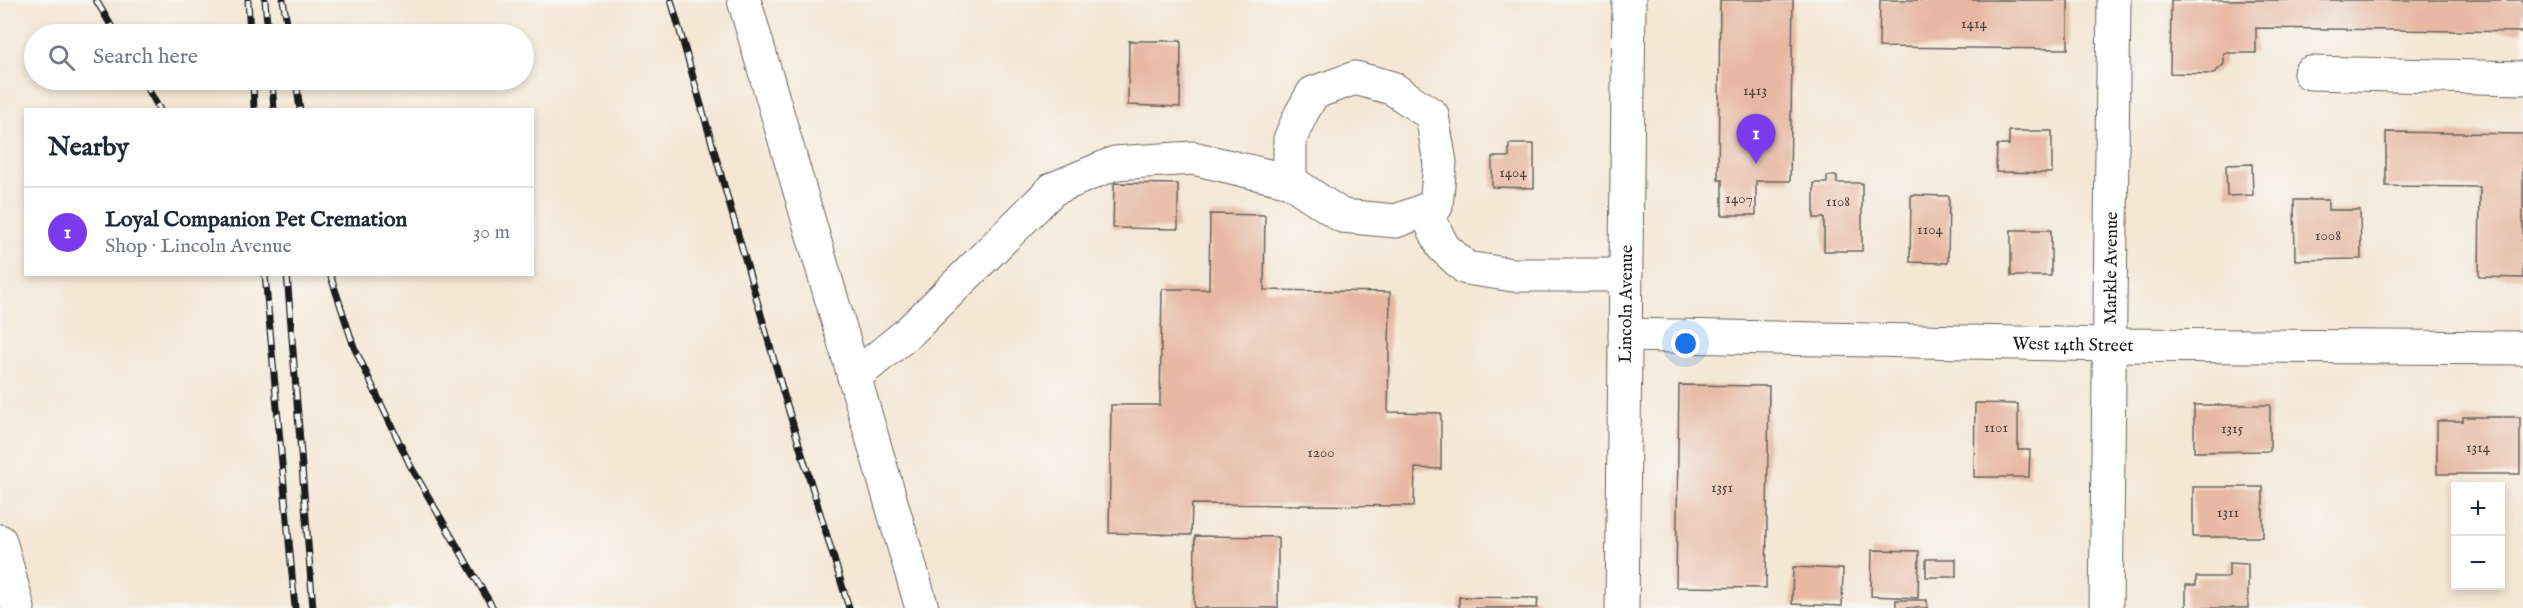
<!DOCTYPE html>
<html lang="en">
<head>
<meta charset="utf-8">
<style>
  :root { --surface:#fff; --page:#f6f6f7; --text:#1f2937; --muted:#747a83; --line:#e0e1e3; --accent:#7c3aed }
  body { margin:0; font-family:"IM FELL English",serif; background:var(--page); color:var(--text) }
  .controls { position:absolute; right:18px; bottom:18px; display:grid; overflow:hidden; border-radius:0px; box-shadow:0 3px 9px #0003 }
  .controls button { width:54px; height:54px; display:grid; place-items:center; padding:0; border:0; border-bottom:2px solid var(--line); background:var(--surface); color:var(--text); font:30px sans-serif }
  .you { position:absolute; left:1686px; top:344px; width:21px; height:21px; margin:-15px; border:4px solid #fff; border-radius:50%; background:#1a73e8; box-shadow:0 0 0 9px #1a73e833 }
  .badge { display:grid; place-items:center; width:39px; height:39px; border-radius:50%; background:var(--accent); color:#fff; font-size:20px; font-weight:700 }
  .pin { position:absolute; translate:-50% -50px; filter:drop-shadow(0 2px 3px #0008) }
  .pin::after { content:''; position:absolute; top:32px; width:21px; height:18px; background:inherit; clip-path:polygon(0 0,100% 0,50% 100%) }
  .list { margin:0; padding:0; list-style:none }
  h2 { display:flex; justify-content:space-between; align-items:center; height:78px; margin:0; padding:0 24px; font-size:26px }
  h2 small { font-size:20px; font-weight:400; color:var(--muted) }
  .list li { display:grid; grid-template-columns:39px 1fr auto; gap:18px; align-items:center; box-sizing:border-box; height:90px; padding:0 24px; border-top:2px solid var(--line) }
  .list b { display:block; font-size:22px; white-space:nowrap }
  .list p { margin:0; font-size:20px; white-space:nowrap; color:var(--muted) }
  .list em { font-size:20px; font-style:normal; color:var(--muted) }
  .icon { flex:none; width:33px; height:33px; fill:none; stroke:currentColor; stroke-width:2; stroke-linecap:round; stroke-linejoin:round }
  .map { position:relative; flex:none; width:2523px; height:608px; overflow:hidden }
  .search { position:absolute; background:var(--surface); box-shadow:0 3px 9px #0003; left:24px; top:24px; width:510px; height:66px; display:flex; align-items:center; gap:15px; box-sizing:border-box; padding:0 21px; border-radius:33px; color:var(--muted); font-size:22px }
  .panel { position:absolute; background:var(--surface); box-shadow:0 3px 9px #0003; left:24px; top:108px; width:510px; height:168px; border-radius:0px }
  .map>svg:first-child { display:block }
  .building { fill:#e7b8a3 }
  .lines { fill:none; stroke-linecap:round; stroke-linejoin:round }
  .minor-casing { stroke:#68635c; stroke-width:35 }
  .minor { stroke:#fff; stroke-width:33 }
  .rail-casing { stroke:#1c1c1c; stroke-width:7 }
  .rail { stroke:#f6f6f2; stroke-width:4.5; stroke-dasharray:14; stroke-linecap:butt }
  .labels { text-anchor:middle; stroke-width:6; stroke-linejoin:round; paint-order:stroke }
  .number-label { font-size:15px; fill:#4f433e }
  .street-label { font-size:18px; fill:#1c1c1c; stroke:#f6f6f2 }
</style>
</head>
<body>
<div class="map">
<svg width="2523" height="608" viewBox="0 0 2523 608">
  <rect width="100%" height="100%" fill="#f6f6f2"/>
  <filter id="ink" filterUnits="userSpaceOnUse"><feTurbulence type="fractalNoise" baseFrequency=".0167" numOctaves="2"/><feDisplacementMap in="SourceGraphic" scale="12" xChannelSelector="R" yChannelSelector="G"/><feConvolveMatrix kernelMatrix="1 2 1 2 8 2 1 2 1" color-interpolation-filters="sRGB"/></filter>
  <filter id="wash" filterUnits="userSpaceOnUse"><feTurbulence type="fractalNoise" baseFrequency=".008" numOctaves="4" result="noise"/><feDisplacementMap in="SourceGraphic" scale="24" xChannelSelector="R" yChannelSelector="G"/><feGaussianBlur stdDeviation="1.35" result="paint"/><feColorMatrix in="noise" values="0 0 0 0 0 0 0 0 0 0 0 0 0 0 0 0 0 1.4 0 .05"/><feComposite in="paint" operator="in"/></filter>
  <g filter="url(#wash)">
    <rect width="100%" height="100%" fill="#f4e7d4"/>
    <g id="blocks">
      <path class="building" d="M1720 0H1793L1790 181H1756V215H1722V180H1718Z
        M1880 0H2068V49L1879 47Z
        M2171 0H2523V32L2256 28V53H2224V64L2213 74 2170 73Z
        M1129 41H1181L1180 107 1128 105Z
        M2009 131H2052V173L1996 172 1997 145H2009Z
        M2386 132 2523 134V278L2479 277 2480 187 2386 186Z
        M1509 144H1534V188L1492 187V157H1509Z
        M2252 164 2253 195 2227 196 2226 165Z
        M1827 176H1837V183H1862V251H1824V218H1814V183H1827Z
        M1114 183 1178 184V229L1113 228Z
        M1911 195 1949 196 1948 263 1910 262Z
        M2294 200H2328V210H2360L2361 259 2295 260Z
        M1210 214 1265 215 1264 290 1390 292 1388 412 1441 413V469L1415 468 1414 506 1192 504 1191 535 1109 533 1111 405H1160L1162 289H1209Z
        M2011 230H2051V276H2011Z
        M1679 385 1769 386 1766 588 1676 587Z
        M1975 403 2018 404V450H2030L2029 477H1974Z
        M2194 405H2270V451L2194 452Z
        M2463 417H2520V474H2437V421H2463Z
        M2193 487H2263V537H2193Z
        M1195 536 1278 537V608H1194Z
        M1872 550 1919 551 1918 598 1871 596Z
        M1926 559H1956V577H1926Z
        M2229 563 2248 564V608H2186V585H2196V577H2229Z
        M1793 567 1843 569 1842 606 1792 604Z
        M1459 597 1538 598 1537 608H1459Z
        M1896 600H1927V608H1896Z"/>
    </g>
  </g>
  <g filter="url(#ink)">
    <use href="#blocks" fill-opacity="0" stroke="#68635c" stroke-width="1.5"/>
    <g class="lines">
      <defs>
        <g id="minor">
          <path d="M744 0 922 608"/>
          <path d="M2310 73 2523 78"/>
          <path d="M1425 210 1443 247 1466 268 1513 275H1625"/>
          <path id="s1" d="M1625 335 2111 345 2523 348"/>
          <path d="M854 377 909 332 1053 189 1115 163 1193 158 1290 181 1342 216 1396 221 1436 206 1440 163 1432 115 1392 88 1355 78 1313 93 1301 114 1290 139V181"/>
          <path d="M0 541 18 608"/>
          <path id="s2" d="M1622 608 1629 0"/>
          <path id="s3" d="M2106 608 2114 0"/>
        </g>
      </defs>
      <use href="#minor" class="minor-casing"/>
      <use href="#minor" class="minor"/>
      <defs>
        <path id="rail" d="M96 0 116 34
          M248 0 250 34
          M265 0 268 34
          M283 0 289 34
          M671 0 784 395 849 608
          M143 80 160 110
          M253 80 254 110
          M272 80 274 110
          M296 80 300 110
          M265 274 295 608
          M287 274 313 608
          M330 274 354 347 410 465 493 608"/>
      </defs>
      <use href="#rail" class="rail-casing"/>
      <use href="#rail" class="rail"/>
    </g>
  </g>
  <g class="labels">
    <g class="number-label">
      <text x="1974" y="28">1414</text>
      <text x="1755" y="95">1413</text>
      <text x="1513" y="177">1404</text>
      <text x="1739" y="203">1407</text>
      <text x="1838" y="206">1108</text>
      <text x="1930" y="234">1104</text>
      <text x="2328" y="240">1008</text>
      <text x="1996" y="432">1101</text>
      <text x="2232" y="433">1315</text>
      <text x="2478" y="452">1314</text>
      <text x="1321" y="457">1200</text>
      <text x="1722" y="492">1351</text>
      <text x="2228" y="517">1311</text>
    </g>
    <g class="street-label">
      <text dy="6" stroke="none"><textPath href="#s3" startOffset="340">Markle Avenue</textPath></text>
      <text dy="6" stroke="none"><textPath href="#s2" startOffset="304">Lincoln Avenue</textPath></text>
      <text dy="6" stroke="none"><textPath href="#s1" startOffset="448">West 14th Street</textPath></text>
    </g>
  </g>
</svg>
<div class="controls">
<button>+</button>
<button>−</button>
</div>
<div class="you"></div>
<div class="pin badge" style="left:1756px;top:164px">1</div>
<div class="search"><svg class="icon" aria-label="search" viewBox="0 0 24 24"><circle cx="10" cy="10" r="6"/><path d="M15 15l6 6"/></svg>Search here</div>
<section class="panel">
<h2>Nearby<small></small></h2>
<ul class="list">
<li><span class="badge">1</span><div><b>Loyal Companion Pet Cremation</b><p>Shop · Lincoln Avenue</p></div><em>30 m</em></li>
</ul>
</section>
</div>
</body>
</html>
